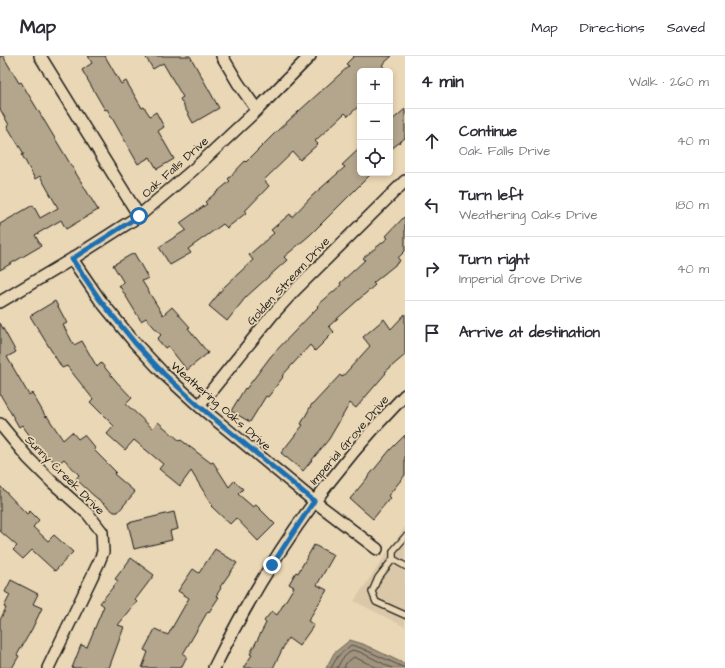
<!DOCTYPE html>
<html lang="en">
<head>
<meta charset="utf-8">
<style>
  :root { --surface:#fff; --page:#f7f7f7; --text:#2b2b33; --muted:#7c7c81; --line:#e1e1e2 }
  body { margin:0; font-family:"Architects Daughter",sans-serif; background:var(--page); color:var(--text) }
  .controls { position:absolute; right:12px; top:12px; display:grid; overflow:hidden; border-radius:6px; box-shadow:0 2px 6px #0003 }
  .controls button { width:36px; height:36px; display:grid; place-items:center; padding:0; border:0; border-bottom:1px solid var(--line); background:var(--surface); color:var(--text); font:20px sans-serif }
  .stop { position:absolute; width:12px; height:12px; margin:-9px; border:3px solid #1f6fb2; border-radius:50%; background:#fff }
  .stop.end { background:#1f6fb2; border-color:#fff; box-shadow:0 1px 4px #0008 }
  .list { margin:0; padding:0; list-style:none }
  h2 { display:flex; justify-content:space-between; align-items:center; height:52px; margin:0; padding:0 16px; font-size:17px }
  h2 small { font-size:13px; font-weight:400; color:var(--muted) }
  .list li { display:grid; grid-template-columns:26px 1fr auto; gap:12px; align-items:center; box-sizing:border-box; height:64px; padding:0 16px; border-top:1px solid var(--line) }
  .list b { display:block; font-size:15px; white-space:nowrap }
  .list p { margin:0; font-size:13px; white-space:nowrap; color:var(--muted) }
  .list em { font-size:13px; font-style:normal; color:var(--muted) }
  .icon { flex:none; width:22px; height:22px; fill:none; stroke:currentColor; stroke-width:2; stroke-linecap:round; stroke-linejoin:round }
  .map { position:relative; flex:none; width:405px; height:612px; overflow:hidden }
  header { display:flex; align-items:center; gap:24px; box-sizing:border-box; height:56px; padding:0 20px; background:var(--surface); border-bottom:1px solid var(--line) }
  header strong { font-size:19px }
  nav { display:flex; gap:22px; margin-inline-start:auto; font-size:14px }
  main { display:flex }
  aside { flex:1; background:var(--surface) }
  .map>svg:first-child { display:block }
  .built { fill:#dac8a9 }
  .water { fill:#a1947f; stroke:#6c6457 }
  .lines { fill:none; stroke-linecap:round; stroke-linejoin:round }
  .shore { stroke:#514c44; stroke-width:1 }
  .building { fill:#b4a68d; stroke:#1c1c1c }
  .service-casing { stroke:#1c1c1c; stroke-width:8 }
  .minor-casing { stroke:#1c1c1c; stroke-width:14 }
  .service { stroke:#ead7b5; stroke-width:5.5 }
  .minor { stroke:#ead7b5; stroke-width:11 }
  .route { stroke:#1f6fb2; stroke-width:5 }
  .labels { text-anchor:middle; stroke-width:3.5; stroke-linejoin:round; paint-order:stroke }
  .street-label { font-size:12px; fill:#1c1c1c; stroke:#ead7b5 }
</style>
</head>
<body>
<header>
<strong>Map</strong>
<nav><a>Map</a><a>Directions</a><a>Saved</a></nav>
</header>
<main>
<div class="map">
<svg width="405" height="612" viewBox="0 0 405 612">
  <rect width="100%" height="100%" fill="#ead7b5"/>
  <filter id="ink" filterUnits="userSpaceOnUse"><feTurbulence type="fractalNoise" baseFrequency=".025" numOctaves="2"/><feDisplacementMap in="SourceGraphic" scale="8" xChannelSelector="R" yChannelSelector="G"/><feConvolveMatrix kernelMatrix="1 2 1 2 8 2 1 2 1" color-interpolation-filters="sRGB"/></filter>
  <g filter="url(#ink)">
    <path class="built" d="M405 471V571L354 545Z"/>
    <path class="water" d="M350 584 363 588 405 608V612H326L334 597Z"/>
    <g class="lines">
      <path class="shore" d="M331 612 338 600 351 589 361 592 405 612
        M337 612 342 603 352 594 360 596 392 612
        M344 612 346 607 354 601 378 612"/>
    </g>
    <path class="building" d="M0 0H3L19 27 21 26 98 154 66 173 61 164 35 179 41 190 0 214V168L33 149 40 162 58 152 40 120 35 123 22 99 24 98 7 70 9 69 0 53Z
      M88 0H105L121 28 126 25 142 52 144 51 150 60 156 56 164 71 158 75 174 103 157 113 150 101 138 108 107 53 105 54 82 14 92 7Z
      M145 0H190L219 52 193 67 180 43 183 41 163 7 153 13Z
      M354 0H392L382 9 387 15H360V49L348 60 345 57 315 85 318 88 300 104 293 96 264 124 269 130 245 155 246 157 227 172 223 168 188 193 191 197 170 209 159 191 186 174 180 167 207 148 205 146 230 125 228 123 245 105 246 106 278 74 349 10 346 8Z
      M405 53V82L390 94V66Z
      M360 92V117H372L310 179 284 201 287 204 246 241 227 265 209 250 224 231 253 204 249 199 274 177 271 174 290 158 292 161 313 139 345 111 342 109Z
      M405 160V195L398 202 400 205 373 227 375 229 329 270 334 276 315 295 310 289 282 320 283 321 268 341 266 340 250 366 231 355 245 332 246 333 271 300 318 251 317 250 341 229 340 227 365 204 363 202 388 182 386 180Z
      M134 197 148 222 142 225 163 259 172 251 190 271 188 272 208 297 187 314 168 290 165 292 157 283 161 279 146 262 141 265 119 229 124 227 113 209Z
      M55 245 67 267 63 269 74 289 82 285 97 311 101 307 116 325 132 342 126 348 152 372 158 366 180 385 181 384 211 407 213 406 229 431 234 425 243 433 238 438 253 451 256 449 275 468 258 485 236 462 230 468 211 450 212 449 191 415 180 430 159 413 163 408 134 384 125 394 107 378 114 370 90 346 93 343 67 310 62 312 30 260Z
      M405 258V299L385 316 386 317 356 352 350 347 329 383 303 415 281 397 303 369 301 368 312 348H313L340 319 342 321 370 290 363 281 384 263 391 273Z
      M0 267 16 296 7 301 29 339 32 337 46 361 47 360 63 384 72 376 78 383 84 379 95 392 94 394 116 416 114 418 135 436 118 456H114L93 439 76 423 79 419 64 403 57 409 43 394 41 395 22 369 19 371 0 338Z
      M405 379V419L388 440 390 442 373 463 350 443 390 394Z
      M0 430 27 458 30 455 39 464 33 471 48 485 54 479 73 496 55 515 32 494 23 503 13 494 17 490 0 475Z
      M174 456 178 473 170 475 172 484 134 493 128 467Z
      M314 489 334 499 317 529 327 534 308 565 314 569 299 590 288 582 273 612H243L252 599 250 598 266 567 264 565 272 555 277 559 294 531 289 528 296 516 298 517Z
      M215 493 237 507 220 531 221 532 216 540 219 541 209 556 208 555 183 598 187 600 181 612H142L148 596 144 594 155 573 168 579 189 542 178 535 193 513 199 517Z
      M131 502 154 519 135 544 137 546 118 569 124 571 109 612H72L81 589 87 591 104 550 100 547 118 525 115 523Z
      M11 524 38 538 33 548 42 552 32 573 17 599 19 600 12 612H0V564L6 552 4 551 10 539 5 536Z"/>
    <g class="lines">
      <defs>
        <path id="service" d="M405 481 393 495V503L378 522 372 536 376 546 405 559
          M393 503 405 510"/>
        <path id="minor" d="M40 0 139 160
          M222 0 238 27 257 54
          M72 203 100 244 135 287 164 318 199 350 314 445 377 493
          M0 246 72 203 139 160 194 113 257 54 310 0
          M199 350 273 258 294 235 405 125
          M0 368 28 402 53 427 88 458 102 476 103 496 99 506 48 612
          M214 612C263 512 327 419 405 339"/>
      </defs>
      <use href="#service" class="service-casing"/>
      <use href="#minor" class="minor-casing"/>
      <use href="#service" class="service"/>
      <use href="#minor" class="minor"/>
    </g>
  </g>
  <g class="lines" filter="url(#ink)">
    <path class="route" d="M139 160 72 203 100 244 135 287 164 318 199 350 314 445 272 509"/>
  </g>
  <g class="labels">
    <g class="street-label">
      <text transform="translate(175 111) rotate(-42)" y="4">Oak Falls Drive</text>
      <text transform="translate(288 225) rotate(-47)" y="4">Golden Stream Drive</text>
      <text transform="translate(221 350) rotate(41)" y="4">Weathering Oaks Drive</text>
      <text transform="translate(349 384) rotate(-49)" y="4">Imperial Grove Drive</text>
      <text transform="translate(65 419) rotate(45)" y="4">Sunny Creek Drive</text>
    </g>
  </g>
</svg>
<div class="controls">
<button>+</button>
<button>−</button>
<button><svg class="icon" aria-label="locate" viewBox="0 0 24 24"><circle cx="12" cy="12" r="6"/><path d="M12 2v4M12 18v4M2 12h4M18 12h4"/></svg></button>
</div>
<div class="stop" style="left:139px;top:160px"></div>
<div class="stop end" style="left:272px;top:509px"></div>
</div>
<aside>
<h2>4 min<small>Walk · 260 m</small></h2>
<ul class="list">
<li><svg class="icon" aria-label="ahead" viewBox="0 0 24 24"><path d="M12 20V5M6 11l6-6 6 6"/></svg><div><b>Continue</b><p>Oak Falls Drive</p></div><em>40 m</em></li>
<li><svg class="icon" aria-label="left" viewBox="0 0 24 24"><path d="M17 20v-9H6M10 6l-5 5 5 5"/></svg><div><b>Turn left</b><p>Weathering Oaks Drive</p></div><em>180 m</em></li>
<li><svg class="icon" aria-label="right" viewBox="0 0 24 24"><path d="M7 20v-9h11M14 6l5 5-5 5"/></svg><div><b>Turn right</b><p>Imperial Grove Drive</p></div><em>40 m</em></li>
<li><svg class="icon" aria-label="arrive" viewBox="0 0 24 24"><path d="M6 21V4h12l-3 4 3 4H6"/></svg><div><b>Arrive at destination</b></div></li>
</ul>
</aside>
</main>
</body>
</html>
